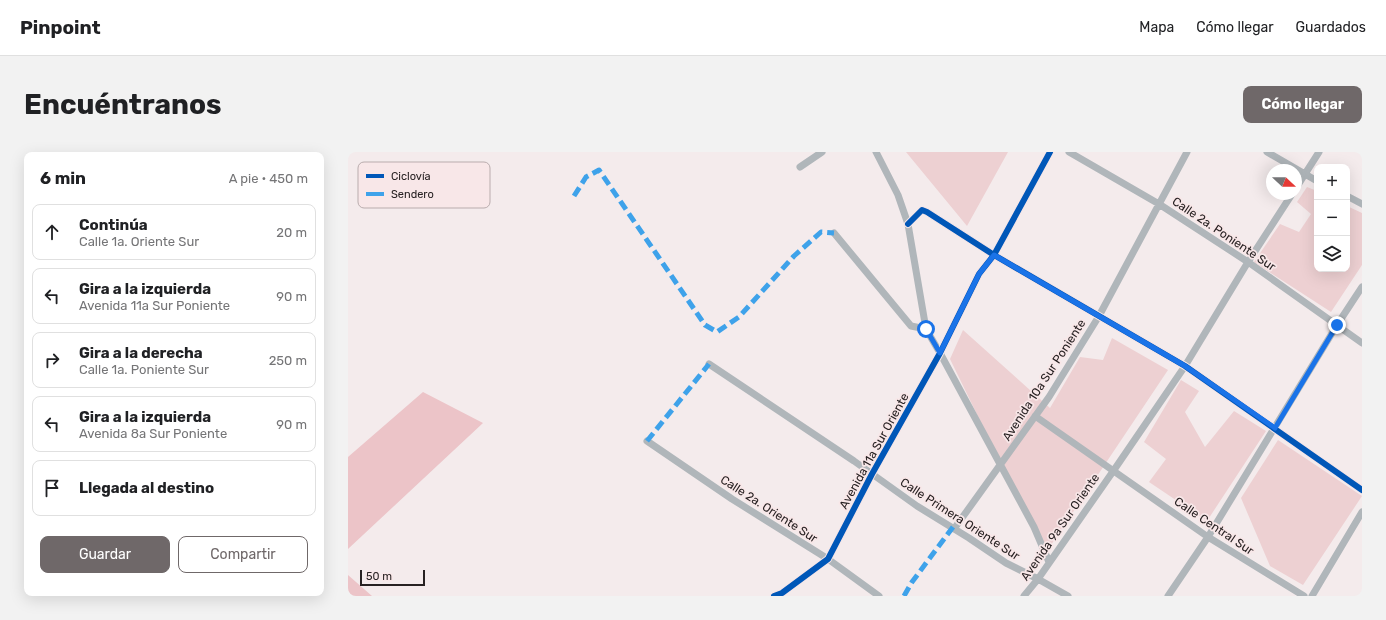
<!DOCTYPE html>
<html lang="es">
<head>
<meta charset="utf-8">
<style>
  :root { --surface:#fff; --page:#f2f2f2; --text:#202124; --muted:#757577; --line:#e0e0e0; --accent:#6f6869 }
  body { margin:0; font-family:Rubik,sans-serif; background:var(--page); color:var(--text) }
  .controls { position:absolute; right:12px; top:12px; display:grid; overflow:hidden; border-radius:8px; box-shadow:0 4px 16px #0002 }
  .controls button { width:36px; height:36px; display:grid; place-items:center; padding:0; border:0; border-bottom:1px solid var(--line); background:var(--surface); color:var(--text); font:20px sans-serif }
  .compass { position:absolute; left:918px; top:12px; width:36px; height:36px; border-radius:50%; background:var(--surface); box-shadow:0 4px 16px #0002; rotate:112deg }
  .scale { position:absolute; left:12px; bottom:10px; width:65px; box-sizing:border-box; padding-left:4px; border:2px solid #272122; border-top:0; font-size:11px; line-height:14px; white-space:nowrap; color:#272122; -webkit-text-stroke:3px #f8e7e8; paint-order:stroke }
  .stop { position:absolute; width:12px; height:12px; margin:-9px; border:3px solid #1a73e8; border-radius:50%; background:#fff }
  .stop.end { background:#1a73e8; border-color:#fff; box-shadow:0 1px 4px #0008 }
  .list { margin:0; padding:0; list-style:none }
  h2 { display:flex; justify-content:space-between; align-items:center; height:52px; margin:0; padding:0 16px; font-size:17px }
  h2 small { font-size:13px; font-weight:400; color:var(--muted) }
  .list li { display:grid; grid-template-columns:26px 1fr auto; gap:12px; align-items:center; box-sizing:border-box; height:56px; margin:0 8px 8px; padding:0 8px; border:1px solid var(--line); border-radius:8px }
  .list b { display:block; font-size:15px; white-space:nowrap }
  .list p { margin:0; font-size:13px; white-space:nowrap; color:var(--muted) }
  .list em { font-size:13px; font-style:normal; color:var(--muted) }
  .actions { display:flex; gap:8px; padding:12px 16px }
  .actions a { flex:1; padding:9px 0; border:1px solid var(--accent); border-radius:8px; text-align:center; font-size:14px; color:var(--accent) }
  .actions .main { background:var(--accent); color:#fff }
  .icon { flex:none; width:22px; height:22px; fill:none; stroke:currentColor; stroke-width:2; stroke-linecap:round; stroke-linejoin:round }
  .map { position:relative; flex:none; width:1014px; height:444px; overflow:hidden; border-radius:8px }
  header { display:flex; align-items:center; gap:24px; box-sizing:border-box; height:56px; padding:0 20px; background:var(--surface); border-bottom:1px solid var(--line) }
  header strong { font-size:19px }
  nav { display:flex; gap:22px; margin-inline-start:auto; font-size:14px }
  .intro { display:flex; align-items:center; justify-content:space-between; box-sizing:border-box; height:96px; padding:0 24px }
  h1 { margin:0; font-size:28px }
  .button { padding:10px 18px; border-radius:8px; background:var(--accent); color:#fff; font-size:14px; font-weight:700 }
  main { display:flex; gap:24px; padding:0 24px }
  aside { flex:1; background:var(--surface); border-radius:8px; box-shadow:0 4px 16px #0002 }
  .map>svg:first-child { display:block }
  .green { fill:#edd0d2 }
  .forest { fill:#ecc4c8 }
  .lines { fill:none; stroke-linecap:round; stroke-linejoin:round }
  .minor { stroke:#b0b6ba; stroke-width:7 }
  .quiet { stroke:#3ea2ea; stroke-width:5; stroke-dasharray:10 5; stroke-linecap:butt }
  .cycleway-casing { stroke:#f8e7e8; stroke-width:8 }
  .cycleway { stroke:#0057b8; stroke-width:6 }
  .route { stroke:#1a73e8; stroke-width:5 }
  .labels { text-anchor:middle; stroke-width:3.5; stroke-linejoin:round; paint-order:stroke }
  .street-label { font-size:12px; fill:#272122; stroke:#f8e7e8 }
  .key { fill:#f8e7e8; stroke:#b9acad; stroke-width:1 }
  .key-label { font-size:11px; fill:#272122 }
</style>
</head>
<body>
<header>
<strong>Pinpoint</strong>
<nav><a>Mapa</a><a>Cómo llegar</a><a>Guardados</a></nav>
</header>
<div class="intro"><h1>Encuéntranos</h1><a class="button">Cómo llegar</a></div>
<main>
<aside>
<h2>6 min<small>A pie · 450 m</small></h2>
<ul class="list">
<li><svg class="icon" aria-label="ahead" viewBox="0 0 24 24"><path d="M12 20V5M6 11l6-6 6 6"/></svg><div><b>Continúa</b><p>Calle 1a. Oriente Sur</p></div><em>20 m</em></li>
<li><svg class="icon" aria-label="left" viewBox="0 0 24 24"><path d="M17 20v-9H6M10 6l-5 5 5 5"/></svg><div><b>Gira a la izquierda</b><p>Avenida 11a Sur Poniente</p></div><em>90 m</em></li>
<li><svg class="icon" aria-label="right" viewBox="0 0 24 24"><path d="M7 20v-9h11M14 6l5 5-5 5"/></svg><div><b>Gira a la derecha</b><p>Calle 1a. Poniente Sur</p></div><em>250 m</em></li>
<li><svg class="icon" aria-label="left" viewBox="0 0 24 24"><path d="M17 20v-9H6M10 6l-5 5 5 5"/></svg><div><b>Gira a la izquierda</b><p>Avenida 8a Sur Poniente</p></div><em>90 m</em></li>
<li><svg class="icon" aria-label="arrive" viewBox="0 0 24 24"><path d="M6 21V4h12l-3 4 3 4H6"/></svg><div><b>Llegada al destino</b></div></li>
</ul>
<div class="actions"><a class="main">Guardar</a><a>Compartir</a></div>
</aside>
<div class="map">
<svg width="1014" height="444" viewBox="0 0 1014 444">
  <rect width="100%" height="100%" fill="#f4ebec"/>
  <path class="green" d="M558 0H660L619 74Z
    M959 35 969 39V117H999V54L1014 61V113L983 160 906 110 932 72 951 80 963 62 949 50Z
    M615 178 702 256 732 205 755 208 764 186 820 218 697 402 602 207Z
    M833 228 851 239 837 260 857 295 886 259 918 279 859 369 801 330 818 307 796 290Z
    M930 288 1014 344 955 433 922 414 893 346Z"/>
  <path class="forest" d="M75 240 135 271 0 397V305Z
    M0 423 24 444H0Z"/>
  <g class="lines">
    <path class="minor" d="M528 0 550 43 560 72 578 177 592 201 686 375 701 410
      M721 0 811 52 900 110 1014 191
      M919 0 969 29
      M452 15 474 0
      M948 36 971 0
      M999 44 1014 52
      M560 72 574 58 579 60 646 103 837 214 1014 338
      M486 81 563 174 578 177
      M361 212 506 309 569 354 621 386 658 411 690 427 720 444
      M687 264 860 385 956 444
      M299 289 384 347 480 407 531 444
      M606 377 701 245 751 164 839 0
      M426 444 434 441 480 407 524 322 592 201 631 122 646 103 702 0
      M676 444 690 427 766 318 837 214 900 110 944 42
      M820 444 860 385 989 173 1014 135
      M964 444 1014 360"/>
    <path class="quiet" d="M226 44 238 25 251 18 357 173 369 180 391 165 446 104 473 80 486 81
      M299 289 361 212
      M556 444 564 430 605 375"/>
    <defs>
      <path id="cycleway" d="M560 72 574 58 579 60 646 103 837 214 1014 338
        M426 444 434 441 480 407 524 322 592 201 631 122 646 103 702 0"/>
    </defs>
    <use href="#cycleway" class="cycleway-casing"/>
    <use href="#cycleway" class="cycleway"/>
  </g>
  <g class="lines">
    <path class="route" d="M578 177 592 201 631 122 646 103 837 214 927 276 989 173"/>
  </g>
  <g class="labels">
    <g class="street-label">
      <text transform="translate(876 82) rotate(34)" y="4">Calle 2a. Poniente Sur</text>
      <text transform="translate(696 228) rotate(-57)" y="4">Avenida 10a Sur Poniente</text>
      <text transform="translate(526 299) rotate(-61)" y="4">Avenida 11a Sur Oriente</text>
      <text transform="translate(421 357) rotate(33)" y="4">Calle 2a. Oriente Sur</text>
      <text transform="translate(612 367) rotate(33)" y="4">Calle Primera Oriente Sur</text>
      <text transform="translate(866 374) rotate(34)" y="4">Calle Central Sur</text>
      <text transform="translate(712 375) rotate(-55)" y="4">Avenida 9a Sur Oriente</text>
    </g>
  </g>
  <rect x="10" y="10" width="132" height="46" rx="6" class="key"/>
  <rect x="18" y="22" width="18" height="4" fill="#0057b8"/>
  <rect x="18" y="40" width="18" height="4" fill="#3ea2ea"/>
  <g class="key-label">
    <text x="43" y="28">Ciclovía</text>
    <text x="43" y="46">Sendero</text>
  </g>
</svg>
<div class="controls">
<button>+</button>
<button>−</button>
<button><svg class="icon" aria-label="layers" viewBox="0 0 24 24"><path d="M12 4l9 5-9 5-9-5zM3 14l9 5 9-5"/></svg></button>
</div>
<svg class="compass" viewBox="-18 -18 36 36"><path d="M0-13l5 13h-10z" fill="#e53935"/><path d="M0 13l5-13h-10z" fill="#757577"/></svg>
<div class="scale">50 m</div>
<div class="stop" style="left:578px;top:177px"></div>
<div class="stop end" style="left:989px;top:173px"></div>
</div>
</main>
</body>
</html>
